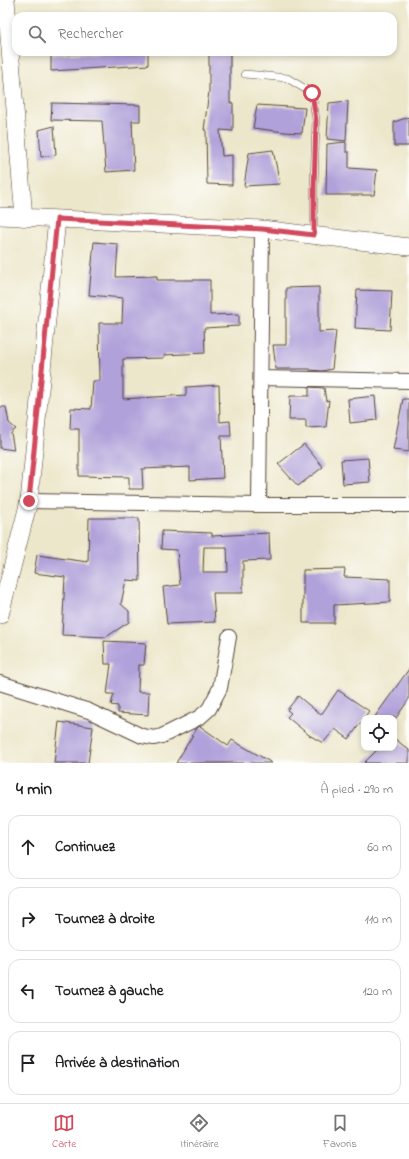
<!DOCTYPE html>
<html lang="fr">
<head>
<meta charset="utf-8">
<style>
  :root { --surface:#fff; --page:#f6f6f6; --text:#202124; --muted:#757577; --line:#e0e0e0; --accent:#d1495b }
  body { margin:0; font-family:"Indie Flower",sans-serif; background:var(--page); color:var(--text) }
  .controls { position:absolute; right:12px; bottom:12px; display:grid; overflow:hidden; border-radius:8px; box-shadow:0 2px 6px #0003 }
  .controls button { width:36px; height:36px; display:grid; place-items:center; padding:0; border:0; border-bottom:1px solid var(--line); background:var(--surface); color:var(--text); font:20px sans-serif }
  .stop { position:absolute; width:12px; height:12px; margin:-9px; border:3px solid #d1495b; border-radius:50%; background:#fff }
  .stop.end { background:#d1495b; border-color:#fff; box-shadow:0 1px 4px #0008 }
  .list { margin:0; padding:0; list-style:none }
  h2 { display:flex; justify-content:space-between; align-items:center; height:52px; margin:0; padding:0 16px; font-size:17px }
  h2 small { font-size:13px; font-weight:400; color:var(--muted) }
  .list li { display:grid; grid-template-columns:26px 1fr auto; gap:12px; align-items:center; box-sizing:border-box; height:64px; margin:0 8px 8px; padding:0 8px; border:1px solid var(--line); border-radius:12px }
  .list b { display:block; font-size:15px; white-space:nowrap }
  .list em { font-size:13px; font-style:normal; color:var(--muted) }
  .icon { flex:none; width:22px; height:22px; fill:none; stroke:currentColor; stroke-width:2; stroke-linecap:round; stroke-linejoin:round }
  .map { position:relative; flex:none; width:409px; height:763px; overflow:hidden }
  .search { position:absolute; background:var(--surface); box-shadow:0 2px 6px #0003; left:12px; right:12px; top:12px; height:44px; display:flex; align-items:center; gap:10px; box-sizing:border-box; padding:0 14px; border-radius:12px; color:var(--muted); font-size:15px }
  .sheet { height:340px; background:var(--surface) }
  nav { display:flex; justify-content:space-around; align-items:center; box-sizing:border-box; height:56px; border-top:1px solid var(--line); background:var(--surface); font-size:11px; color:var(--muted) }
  nav a { display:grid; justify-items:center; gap:2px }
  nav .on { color:var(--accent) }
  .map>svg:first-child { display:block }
  .building { fill:#b0a1da; fill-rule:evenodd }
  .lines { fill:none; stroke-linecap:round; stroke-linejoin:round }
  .service-casing { stroke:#564638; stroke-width:8 }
  .minor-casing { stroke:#564638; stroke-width:16 }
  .tertiary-casing { stroke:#564638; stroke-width:18 }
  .service { stroke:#fff; stroke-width:7 }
  .minor { stroke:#fff; stroke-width:14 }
  .tertiary { stroke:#fff; stroke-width:17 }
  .route { stroke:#d1495b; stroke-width:5 }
</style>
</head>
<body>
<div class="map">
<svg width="409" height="763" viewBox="0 0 409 763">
  <rect width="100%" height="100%" fill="#fdfcf7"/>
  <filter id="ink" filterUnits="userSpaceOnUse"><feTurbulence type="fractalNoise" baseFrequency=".025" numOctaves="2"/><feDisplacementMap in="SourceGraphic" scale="8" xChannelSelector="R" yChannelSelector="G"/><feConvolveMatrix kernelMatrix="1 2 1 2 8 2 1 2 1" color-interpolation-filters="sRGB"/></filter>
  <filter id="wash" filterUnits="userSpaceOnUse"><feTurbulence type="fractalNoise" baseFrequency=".012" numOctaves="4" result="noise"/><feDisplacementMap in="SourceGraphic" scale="16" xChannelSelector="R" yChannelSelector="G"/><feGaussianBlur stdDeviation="0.9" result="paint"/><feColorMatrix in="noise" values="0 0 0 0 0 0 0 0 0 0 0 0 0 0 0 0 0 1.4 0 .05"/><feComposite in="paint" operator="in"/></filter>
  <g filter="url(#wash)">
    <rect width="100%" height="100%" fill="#ece7cb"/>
    <g id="blocks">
      <path class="building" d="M113 52H148V65L51 71V55Z
        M209 52H230V103H233V131L220 130 222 156 232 155V185L207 184 206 130H204L209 91Z
        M348 101 346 141 327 139 329 103Z
        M52 103 140 105V121H132L134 170 106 172 102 121 51 120Z
        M257 105 305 108 302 133 284 132 253 128Z
        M409 117V146H394V122Z
        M54 126 56 155 41 157 39 130Z
        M346 142V152H349V168L377 170 374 195H326L327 144Z
        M273 150 280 184 244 186 249 153Z
        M94 242 118 244 116 277 157 276V280H210V315L239 314V326L204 328 205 353 164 355V358L123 359V399L186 395V387L219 385 220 422 230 421 231 436H221L223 478 190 480V467L142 469 143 489H129V477L79 476V429H70L71 408 91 409 93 381H100L99 323H122L123 298 89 295Z
        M319 287V332L336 331 332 369 322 371 310 370V369H276L273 345H286V288Z
        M357 290 392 291 390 330 355 328Z
        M309 387 324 388 326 401 329 400 326 427 306 428V420H289L290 396H309Z
        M375 396 377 420 350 423 348 399Z
        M403 399H409V452L393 450Z
        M0 407H6L9 423 16 429 11 433 14 450 0 448Z
        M304 444 323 467 298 486 278 464Z
        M368 458 370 482 343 484 341 460Z
        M89 518H139L140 581 126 580 121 604 129 611V622L106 637 62 635 65 577 34 573 37 555 88 562Z
        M162 531 212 533V536L269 533 270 560 243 561V593H213L215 622 167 624 163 587 180 585 177 550 161 549ZM204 547H227L228 572H203Z
        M345 569 344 577 390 579V602L334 605V623H303V570Z
        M104 641 146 643 144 665H139L138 692H149L148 715 118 713V706L111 705 114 694H107L111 664H105Z
        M409 669V699L396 718H374Z
        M338 690 369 711 349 739 335 729 323 743 309 735 287 717 291 713 287 710 298 696 321 715Z
        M59 722 93 727 88 763H54Z
        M200 726 228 746 232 740 272 763H176L197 728Z
        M394 738 409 750V763H364L379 748H394Z"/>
    </g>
  </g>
  <g filter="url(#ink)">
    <use href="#blocks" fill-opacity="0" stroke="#564638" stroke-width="1"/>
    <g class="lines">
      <defs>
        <path id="service" d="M245 74 287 78 312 93 316 120 314 188V235"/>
        <path id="minor" d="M261 378 409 381
          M29 501 259 505H409
          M259 505 262 229
          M0 683 89 711 142 736 154 738 162 736 200 717 209 709 220 688 229 637"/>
        <path id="tertiary" d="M6 0 24 218
          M0 216 262 229 409 247
          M0 615 29 501 57 219"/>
      </defs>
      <use href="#service" class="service-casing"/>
      <use href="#minor" class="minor-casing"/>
      <use href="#tertiary" class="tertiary-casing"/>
      <use href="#service" class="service"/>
      <use href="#minor" class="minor"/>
      <use href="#tertiary" class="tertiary"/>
    </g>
  </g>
  <g class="lines" filter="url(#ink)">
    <path class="route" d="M29 501 57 219 262 229 314 235V188L316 120 312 93"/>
  </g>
</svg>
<div class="controls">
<button><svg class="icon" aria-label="locate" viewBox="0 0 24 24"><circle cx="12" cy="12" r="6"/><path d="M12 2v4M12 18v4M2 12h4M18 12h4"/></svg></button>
</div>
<div class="stop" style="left:312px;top:93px"></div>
<div class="stop end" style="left:29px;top:501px"></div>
<div class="search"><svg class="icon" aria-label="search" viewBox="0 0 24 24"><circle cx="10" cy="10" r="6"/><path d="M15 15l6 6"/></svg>Rechercher</div>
</div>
<section class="sheet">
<h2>4 min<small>À pied · 290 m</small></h2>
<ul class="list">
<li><svg class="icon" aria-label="ahead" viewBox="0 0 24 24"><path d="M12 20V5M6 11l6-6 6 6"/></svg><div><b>Continuez</b></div><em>60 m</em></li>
<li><svg class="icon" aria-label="right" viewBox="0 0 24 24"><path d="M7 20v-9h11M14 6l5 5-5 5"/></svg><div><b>Tournez à droite</b></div><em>110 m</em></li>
<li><svg class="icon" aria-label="left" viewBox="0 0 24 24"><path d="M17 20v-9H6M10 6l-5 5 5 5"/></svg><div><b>Tournez à gauche</b></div><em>120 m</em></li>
<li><svg class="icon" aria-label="arrive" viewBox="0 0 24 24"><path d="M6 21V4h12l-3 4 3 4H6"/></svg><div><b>Arrivée à destination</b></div></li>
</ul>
</section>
<nav>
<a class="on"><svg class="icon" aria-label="map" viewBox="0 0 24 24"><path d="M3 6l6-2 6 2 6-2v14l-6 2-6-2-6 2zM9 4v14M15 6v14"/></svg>Carte</a>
<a><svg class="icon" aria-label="directions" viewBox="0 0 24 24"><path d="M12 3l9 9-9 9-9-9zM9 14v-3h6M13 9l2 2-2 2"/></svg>Itinéraire</a>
<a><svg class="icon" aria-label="saved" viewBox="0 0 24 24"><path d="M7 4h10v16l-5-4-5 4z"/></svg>Favoris</a>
</nav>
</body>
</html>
